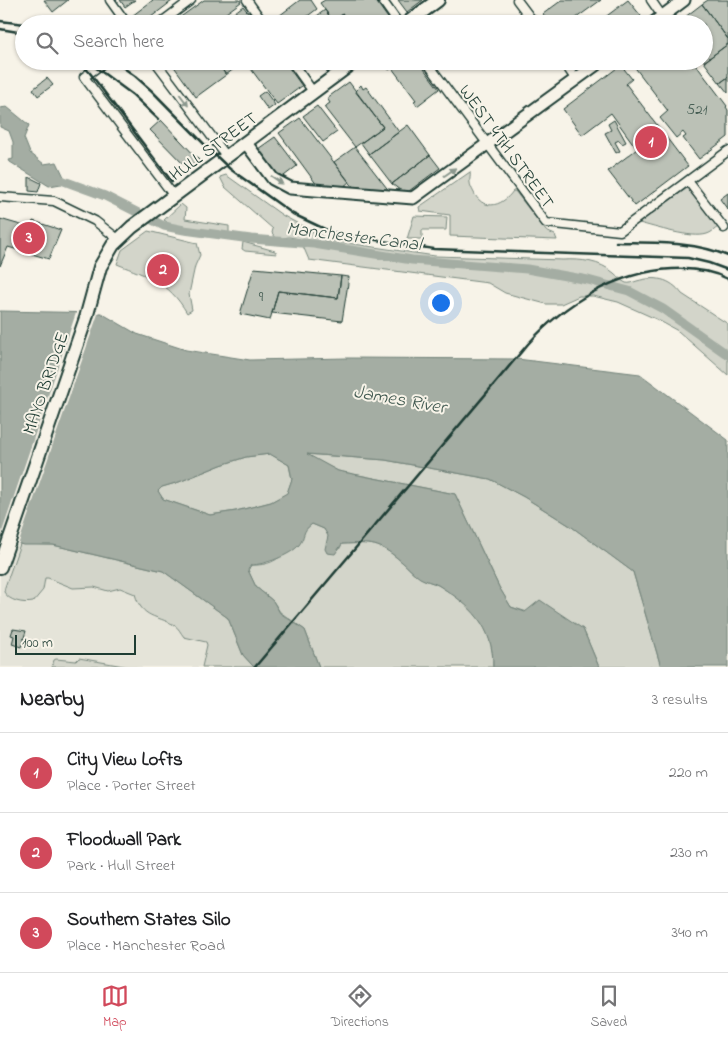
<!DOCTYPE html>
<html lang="en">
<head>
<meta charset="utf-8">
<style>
  :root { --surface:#fff; --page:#f2f2f2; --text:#202124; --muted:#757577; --line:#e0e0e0; --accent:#d1495b }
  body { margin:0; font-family:"Indie Flower",sans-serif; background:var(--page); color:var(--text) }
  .scale { position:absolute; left:15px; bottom:12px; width:121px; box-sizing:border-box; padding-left:5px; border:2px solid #1f3d34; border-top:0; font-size:14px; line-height:18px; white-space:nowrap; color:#1f3d34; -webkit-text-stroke:4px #f7f3e8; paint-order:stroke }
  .you { position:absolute; left:440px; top:302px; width:18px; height:18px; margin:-12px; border:4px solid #fff; border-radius:50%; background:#1a73e8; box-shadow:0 0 0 8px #1a73e833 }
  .badge { display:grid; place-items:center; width:32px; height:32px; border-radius:50%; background:var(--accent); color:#fff; font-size:16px; font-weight:700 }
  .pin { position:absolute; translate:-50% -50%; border:2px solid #fff; box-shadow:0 1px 5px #0006 }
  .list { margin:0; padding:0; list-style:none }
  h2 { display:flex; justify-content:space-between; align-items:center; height:65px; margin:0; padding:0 20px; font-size:21px }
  h2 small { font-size:16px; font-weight:400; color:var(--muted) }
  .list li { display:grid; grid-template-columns:32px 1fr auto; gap:15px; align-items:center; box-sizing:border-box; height:80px; padding:0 20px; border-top:1px solid var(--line) }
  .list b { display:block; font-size:19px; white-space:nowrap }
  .list p { margin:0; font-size:16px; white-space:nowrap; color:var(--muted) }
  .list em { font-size:16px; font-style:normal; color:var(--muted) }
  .icon { flex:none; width:28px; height:28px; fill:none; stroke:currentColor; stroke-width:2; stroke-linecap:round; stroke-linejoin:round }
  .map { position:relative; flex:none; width:728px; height:667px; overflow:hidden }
  .search { position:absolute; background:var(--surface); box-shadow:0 1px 4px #0004; left:15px; right:15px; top:15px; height:55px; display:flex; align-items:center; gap:12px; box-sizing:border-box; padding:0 18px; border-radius:28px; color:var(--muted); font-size:19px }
  .sheet { height:305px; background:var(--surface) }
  nav { display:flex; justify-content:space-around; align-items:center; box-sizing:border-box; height:70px; border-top:1px solid var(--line); background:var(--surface); font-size:14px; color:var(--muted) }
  nav a { display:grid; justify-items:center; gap:2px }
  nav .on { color:var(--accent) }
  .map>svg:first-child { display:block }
  .built { fill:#e5e4d9 }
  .green { fill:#d3d5ca; stroke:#79897f }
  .water { fill:#a4ada3; stroke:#6f8077; fill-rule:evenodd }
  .pier { fill:#f7f3e8 }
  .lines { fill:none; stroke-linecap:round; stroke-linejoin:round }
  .canal { stroke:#a4ada3; stroke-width:9 }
  .building { fill:#bbc1b6; stroke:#1f3d34 }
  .street-casing { stroke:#1f3d34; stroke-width:11 }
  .secondary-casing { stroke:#1f3d34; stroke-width:15 }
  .primary-casing { stroke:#1f3d34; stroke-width:16 }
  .street { stroke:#f7f3e8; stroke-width:8 }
  .secondary { stroke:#f7f3e8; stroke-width:11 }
  .primary { stroke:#f7f3e8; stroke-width:12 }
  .rail { stroke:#1f3d34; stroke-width:2.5 }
  .oneway { fill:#8b988e }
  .labels { text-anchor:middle; stroke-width:4; stroke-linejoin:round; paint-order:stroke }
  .number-label { font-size:15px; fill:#465e54 }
  .street-label { font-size:18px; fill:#1f3d34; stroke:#f7f3e8 }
  .water-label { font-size:19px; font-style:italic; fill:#405950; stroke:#f7f3e8 }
</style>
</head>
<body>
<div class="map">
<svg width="728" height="667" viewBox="0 0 728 667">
  <rect width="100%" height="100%" fill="#f7f3e8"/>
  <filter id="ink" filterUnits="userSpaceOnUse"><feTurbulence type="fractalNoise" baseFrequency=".02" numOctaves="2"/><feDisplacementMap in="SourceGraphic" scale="10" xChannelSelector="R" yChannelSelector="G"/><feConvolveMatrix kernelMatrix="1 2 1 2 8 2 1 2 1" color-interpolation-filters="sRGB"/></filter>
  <g filter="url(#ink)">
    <path class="built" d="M0 537 24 545H53L243 655 254 667H0Z"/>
    <path class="green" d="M470 172C471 177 469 179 470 183 470 185 472 189 473 191 482 211 501 208 513 191H515L546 231 555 235 557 240 450 236V215L420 211 419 207Z
      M226 175 282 215 315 233 333 241 435 256 563 260C581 259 600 261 614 273 618 276 621 281 626 283 630 284 633 282 637 281 655 276 670 278 682 294L728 324V375L678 331 656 319 618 302 593 296H579L561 304H546L505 293 488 283 309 260 300 239 289 237 277 239 272 233 273 229 225 187 220 177Z
      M687 188 718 227C715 229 711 233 707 234 692 239 655 227 639 223Z
      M181 204 186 208 185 219 229 226V234C218 233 208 229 197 229 184 227 175 229 164 220Z
      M414 216 447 217 446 230H422V239H407Z
      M148 231 197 243 200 255 195 266 189 294 192 310 187 313C168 281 149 277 117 264L122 250Z
      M243 242 275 251 277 254 245 251 242 249Z
      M270 454 289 465 292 479 287 494 271 502 236 511 210 515 163 499 158 491 162 487 179 482 221 465 246 457Z
      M305 454 385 460 490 479 524 497 572 527 633 572 661 667H599L583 629 511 607 499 587 455 494 338 471Z
      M312 524 324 529 339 550 342 544C372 543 379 542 402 562 408 567 413 574 420 577 425 581 432 582 438 585 471 605 494 626 493 667H319L305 630 280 612 273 601 256 587 248 570 251 565C285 567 289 541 312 524Z
      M20 544 53 545 163 571 228 618 243 655 254 667H202L207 645 206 642 184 637C180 632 179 628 174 625 157 615 142 619 135 594L120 588 108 591 94 587 73 588 48 578H45L43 590 33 602C23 604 9 601 4 592L5 587Z
      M79 658 129 667H52L54 660 56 659 76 661Z"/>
    <path class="water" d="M7 107 29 125 24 138 30 153 44 164 57 162 65 179 61 184 49 186 10 162 9 160 13 159V142L9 131 0 127V108Z
      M0 311 101 313 137 334 186 350 250 360 347 358 517 359 640 374 728 440V667H661L633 572 572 527 524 497 490 479 385 460 307 454 338 471 455 494 499 587 511 607 525 612 540 600 583 629 599 667H493C494 626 470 605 438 585 432 582 425 581 420 578 414 574 408 567 402 562 379 542 372 543 342 544L335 554 327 553 325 549 328 536 324 529 312 524C301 532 306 536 299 545 291 555 264 565 251 565L248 570 256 587 273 601 280 613 305 630 319 667H254L243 655 228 618 163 571 53 545H23L0 537ZM270 454 289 465 292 479 287 493 271 502 236 511 210 515 163 499 158 491 162 487 179 482 221 465 246 457Z"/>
    <path class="pier" d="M77 310 99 311 18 545 0 538Z"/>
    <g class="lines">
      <path class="canal" d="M53 177 105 196 164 226 184 230 251 239 314 244 412 260 527 269 588 280 629 291 663 309 728 355"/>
    </g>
    <path class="building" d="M44 0H68L53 12Z
      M120 0H135L125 7Z
      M153 0 172 1 142 24H138L132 16Z
      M204 0H240L241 2 211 24H171Z
      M300 0H311L317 9 297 24H272L271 22Z
      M325 0H375L390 21 386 24H350L343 14 333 21 320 3Z
      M398 0H423L407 12Z
      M562 0H601L568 24H551L543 14Z
      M628 0 641 16 631 24H596Z
      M708 0H728V39L702 4Z
      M702 4 728 39V44L704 62V24H676Z
      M243 6 257 24H223L222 22Z
      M325 10 333 21 343 14 350 24H306Z
      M728 44V77L720 83 704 62Z
      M170 61H216L226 75 196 97Z
      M216 61H244L226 75Z
      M254 61H284L302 86 277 104 248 65Z
      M318 61H334L324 69Z
      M382 61H418L439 89 417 106 414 101 416 100 392 68 389 70Z
      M630 61H693L727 106 726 107 728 110V137L699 159 683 138 686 136 683 132 676 138 660 118 668 111Z
      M621 65 632 79 626 84 688 166 635 206 608 171 637 149 611 113 582 135 563 109Z
      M728 77V93L720 83Z
      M47 78 53 85 38 96 33 89Z
      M349 82 383 127 355 147 324 107 330 103 327 98Z
      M361 85 363 89 366 87 399 132 369 154 361 143 383 127 355 91Z
      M265 91 275 105 268 110 258 96Z
      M317 106 337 132 323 142 303 116Z
      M300 118 349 182 343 187 317 185 279 133Z
      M161 120 199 160 189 170 150 130Z
      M614 120 626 142 622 144 619 140 615 142 620 151 616 153 605 133 611 130 608 124Z
      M408 125 430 155 392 184 369 154Z
      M275 137 297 166 280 179 258 149Z
      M355 147 390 192 354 188 334 162Z
      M430 155 440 168 405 194 392 184Z
      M29 177 41 183 38 192 29 191Z
      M728 193V210L720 199Z
      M0 219 31 228 33 221 61 230 49 259 8 247 0 266Z
      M254 268 341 276 338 298 278 291 270 320 240 314Z
      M341 276 349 277 342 321 272 313 278 291 338 298Z
      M13 629 26 631 21 647 12 644 14 636 11 635Z"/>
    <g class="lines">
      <defs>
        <path id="street" d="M110 0 127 24
          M247 0 264 24
          M382 0 399 24
          M517 0 535 24
          M651 0 662 16
          M159 24 191 0
          M106 61 84 77 174 196
          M155 61 227 157
          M291 61 314 93
          M426 61 546 223 620 231 728 151
          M563 61 576 80
          M688 181 724 228
          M0 197 54 201 95 221 118 239"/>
        <path id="secondary" d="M652 24 684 0
          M246 143 273 179 290 188 413 198 601 61"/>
        <path id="primary" d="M406 24 438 0
          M0 567 86 318 100 267 113 245 132 227 355 61"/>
      </defs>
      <use href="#street" class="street-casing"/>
      <use href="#secondary" class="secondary-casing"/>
      <use href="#primary" class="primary-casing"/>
      <use href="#street" class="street"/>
      <use href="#secondary" class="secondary"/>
      <use href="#primary" class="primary"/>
      <path class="rail" d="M0 21 25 24
        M0 29 24 33
        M79 61 90 73 172 182
        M87 61 133 95 158 119
        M114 61 135 76 152 91 209 149 230 169 293 214 331 232 363 238 434 249 688 258 709 263 728 270
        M616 242C653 243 693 241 728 256
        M255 667 528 344C565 303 616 272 672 269 691 268 710 270 728 279"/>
    </g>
    <defs><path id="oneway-solid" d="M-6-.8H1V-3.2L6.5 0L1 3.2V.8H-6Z" transform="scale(1.25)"/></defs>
    <g class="oneway">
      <use href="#oneway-solid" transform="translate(184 100) rotate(53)"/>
      <use href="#oneway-solid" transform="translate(450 172) rotate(-35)"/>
      <use href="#oneway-solid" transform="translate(277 180) rotate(35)"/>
    </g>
  </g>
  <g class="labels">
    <g class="number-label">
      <text x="697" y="114">521</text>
      <text x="261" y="301">9</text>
    </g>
    <g class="street-label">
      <text transform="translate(213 146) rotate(-36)" y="6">HULL STREET</text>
      <text transform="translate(507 146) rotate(54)" y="6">WEST 4TH STREET</text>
      <text transform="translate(45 383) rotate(-71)" y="6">MAYO BRIDGE</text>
    </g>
    <g class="water-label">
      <text transform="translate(354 235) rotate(7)" y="7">Manchester Canal</text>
      <text transform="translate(400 398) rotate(10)" y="7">James River</text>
    </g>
  </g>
</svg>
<div class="scale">100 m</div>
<div class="you"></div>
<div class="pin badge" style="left:651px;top:142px">1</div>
<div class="pin badge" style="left:163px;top:270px">2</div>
<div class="pin badge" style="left:29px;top:238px">3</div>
<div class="search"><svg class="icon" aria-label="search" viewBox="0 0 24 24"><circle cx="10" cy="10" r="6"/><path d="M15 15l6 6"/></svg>Search here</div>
</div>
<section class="sheet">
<h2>Nearby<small>3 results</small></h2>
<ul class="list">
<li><span class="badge">1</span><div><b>City View Lofts</b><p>Place · Porter Street</p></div><em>220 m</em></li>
<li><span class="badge">2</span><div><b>Floodwall Park</b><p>Park · Hull Street</p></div><em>230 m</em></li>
<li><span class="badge">3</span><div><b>Southern States Silo</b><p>Place · Manchester Road</p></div><em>340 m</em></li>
</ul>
</section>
<nav>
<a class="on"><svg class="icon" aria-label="map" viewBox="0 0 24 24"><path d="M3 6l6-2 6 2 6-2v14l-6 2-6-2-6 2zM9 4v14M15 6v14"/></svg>Map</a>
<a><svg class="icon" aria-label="directions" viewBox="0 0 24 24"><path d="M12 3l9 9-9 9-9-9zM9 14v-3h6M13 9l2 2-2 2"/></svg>Directions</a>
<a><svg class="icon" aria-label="saved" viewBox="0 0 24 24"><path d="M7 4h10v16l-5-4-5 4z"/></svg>Saved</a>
</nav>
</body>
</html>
